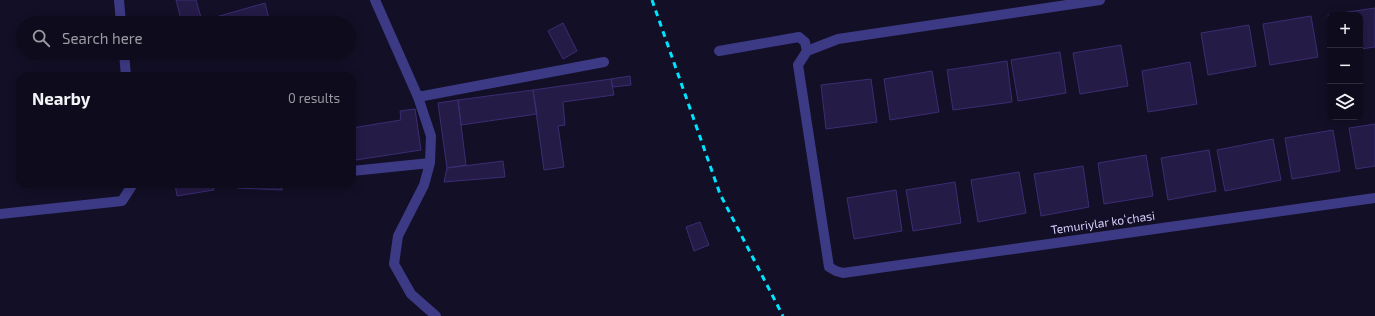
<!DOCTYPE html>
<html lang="en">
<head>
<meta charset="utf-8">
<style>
  :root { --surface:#0e0b1c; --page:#1c1929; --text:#f1f3f6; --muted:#9b9ba3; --line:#2e2b3b }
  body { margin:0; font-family:"Exo 2",sans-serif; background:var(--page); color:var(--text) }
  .controls { position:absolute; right:12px; top:12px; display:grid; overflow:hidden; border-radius:8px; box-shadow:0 2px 10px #0003 }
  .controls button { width:36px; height:36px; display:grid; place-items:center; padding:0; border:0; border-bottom:1px solid var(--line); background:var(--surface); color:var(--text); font:20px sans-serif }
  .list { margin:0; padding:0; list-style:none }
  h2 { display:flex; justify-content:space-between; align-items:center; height:52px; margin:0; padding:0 16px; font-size:17px }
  h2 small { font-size:13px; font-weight:400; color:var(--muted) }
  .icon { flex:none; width:22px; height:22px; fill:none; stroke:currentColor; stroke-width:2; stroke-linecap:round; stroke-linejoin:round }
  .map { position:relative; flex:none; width:1375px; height:316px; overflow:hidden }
  .search { position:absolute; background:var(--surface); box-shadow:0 2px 10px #0003; left:16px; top:16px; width:340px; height:44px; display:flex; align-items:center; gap:10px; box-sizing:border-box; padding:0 14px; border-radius:22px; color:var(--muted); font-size:15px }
  .panel { position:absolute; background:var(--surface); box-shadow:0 2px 10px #0003; left:16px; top:72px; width:340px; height:116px; border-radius:12px }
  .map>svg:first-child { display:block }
  .building { fill:#241b47; stroke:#3b2d73 }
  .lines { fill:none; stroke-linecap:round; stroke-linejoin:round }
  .service { stroke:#3d3a85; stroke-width:10 }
  .minor { stroke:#3d3a85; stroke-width:10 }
  .rail { stroke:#00e5ff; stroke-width:3; stroke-dasharray:6 5; stroke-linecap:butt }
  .labels { text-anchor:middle; stroke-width:4; stroke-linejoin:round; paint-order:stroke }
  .street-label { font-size:12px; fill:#d9d4ff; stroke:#130f26 }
</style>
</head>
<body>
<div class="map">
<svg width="1375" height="316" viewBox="0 0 1375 316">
  <rect width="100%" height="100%" fill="#130f26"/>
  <path class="building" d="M176 0H196L202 21 265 3 270 23H182Z
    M1375 8V47L1360 49V15H1330V30L1328 15Z
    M1311 16 1318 57 1270 65 1263 24Z
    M563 23 577 51 563 59 548 31Z
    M1249 25 1256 66 1208 75 1201 33Z
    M1121 45 1128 86 1080 94 1073 53Z
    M1060 52 1066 93 1018 101 1011 60Z
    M1007 61 1012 102 953 110 947 70Z
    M1190 62 1197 104 1148 112 1142 71Z
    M932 71 939 112 890 120 884 79Z
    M630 76 631 85 613 87 611 79Z
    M611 79 614 95 563 102 565 125 558 126 564 167 544 170 533 90Z
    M871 79 877 122 826 129 821 85Z
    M533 90 537 114 461 125 458 100Z
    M458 100 466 165 447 168 438 103Z
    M415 109 421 150 356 160 352 128 401 120 400 111Z
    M1375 124V166L1356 169 1349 128Z
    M1333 130 1340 171 1292 179 1285 138Z
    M1273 139 1281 180 1225 191 1217 150Z
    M1209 150 1216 191 1168 200 1161 158Z
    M1146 155 1153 196 1104 204 1098 163Z
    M503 161 505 177 444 182 447 168Z
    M1083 166 1089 207 1041 216 1034 174Z
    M1019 172 1026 213 978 222 971 180Z
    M955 182 961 223 913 231 906 190Z
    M175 184H213L214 190 177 196Z
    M238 184H282V190L237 188Z
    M299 184H330V186Z
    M896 190 902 231 854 239 847 198Z
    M700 222 709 245 694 251 686 227Z"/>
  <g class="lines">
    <path class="service" d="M119 0 121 23
      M375 0 418 97 604 62
      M719 51 799 37 805 42 807 51
      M124 53 126 76
      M418 97 431 136 430 163 424 185 398 236 394 264 411 294 436 316
      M352 171 430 163
      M0 214 122 201 133 184"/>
    <path class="minor" d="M1100 0 838 39 807 51 798 65 829 267 836 271 843 273 1375 198"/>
    <path class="rail" d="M652 0 720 194 783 316"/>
  </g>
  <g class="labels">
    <g class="street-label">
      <text transform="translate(1103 223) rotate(-8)" y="4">Temuriylar koʻchasi</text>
    </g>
  </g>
</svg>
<div class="controls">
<button>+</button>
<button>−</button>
<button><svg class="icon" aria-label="layers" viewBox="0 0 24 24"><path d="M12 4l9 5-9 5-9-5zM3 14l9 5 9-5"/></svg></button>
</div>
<div class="search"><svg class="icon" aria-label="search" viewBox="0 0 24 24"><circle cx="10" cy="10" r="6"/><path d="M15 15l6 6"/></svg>Search here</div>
<section class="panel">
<h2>Nearby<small>0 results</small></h2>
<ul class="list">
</ul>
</section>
</div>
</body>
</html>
